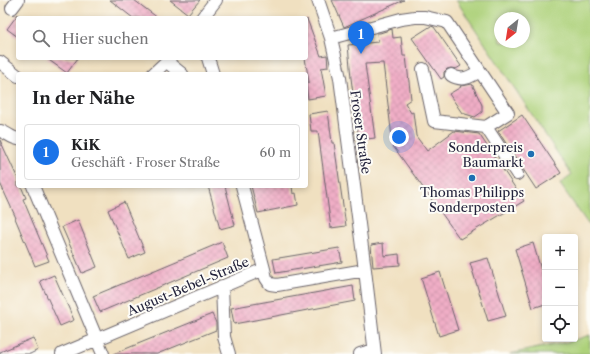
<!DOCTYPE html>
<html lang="de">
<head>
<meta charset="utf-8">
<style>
  :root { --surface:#fff; --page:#f2f2f2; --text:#202124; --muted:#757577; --line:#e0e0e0; --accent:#1a73e8 }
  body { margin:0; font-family:"Libre Caslon Text",serif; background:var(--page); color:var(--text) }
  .controls { position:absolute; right:12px; bottom:12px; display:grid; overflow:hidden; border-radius:4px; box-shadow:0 2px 6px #0003 }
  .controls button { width:36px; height:36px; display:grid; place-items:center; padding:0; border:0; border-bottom:1px solid var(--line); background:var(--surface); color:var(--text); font:20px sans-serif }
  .compass { position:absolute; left:494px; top:12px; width:36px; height:36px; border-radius:50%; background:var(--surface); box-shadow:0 2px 6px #0003; rotate:210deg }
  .you { position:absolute; left:399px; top:137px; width:14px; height:14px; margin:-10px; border:3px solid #fff; border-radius:50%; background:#1a73e8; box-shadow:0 0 0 6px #1a73e833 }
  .badge { display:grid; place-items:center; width:26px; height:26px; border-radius:50%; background:var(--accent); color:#fff; font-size:13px; font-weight:700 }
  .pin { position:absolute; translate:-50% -33px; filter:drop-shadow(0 1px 2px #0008) }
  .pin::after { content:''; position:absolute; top:21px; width:14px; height:12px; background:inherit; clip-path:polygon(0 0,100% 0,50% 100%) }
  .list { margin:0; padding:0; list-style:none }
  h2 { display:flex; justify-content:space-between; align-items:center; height:52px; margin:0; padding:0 16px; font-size:17px }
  h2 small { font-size:13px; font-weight:400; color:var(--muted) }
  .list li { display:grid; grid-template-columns:26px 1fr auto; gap:12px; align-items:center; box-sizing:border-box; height:56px; margin:0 8px 8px; padding:0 8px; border:1px solid var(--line); border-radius:4px }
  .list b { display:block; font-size:15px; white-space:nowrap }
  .list p { margin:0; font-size:13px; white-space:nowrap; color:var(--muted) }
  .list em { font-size:13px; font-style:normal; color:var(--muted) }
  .icon { flex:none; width:22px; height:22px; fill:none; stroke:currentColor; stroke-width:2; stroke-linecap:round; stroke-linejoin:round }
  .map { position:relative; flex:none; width:590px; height:354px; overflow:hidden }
  .search { position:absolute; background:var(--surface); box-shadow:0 2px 6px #0003; left:16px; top:16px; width:292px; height:44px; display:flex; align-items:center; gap:10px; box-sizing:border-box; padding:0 14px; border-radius:4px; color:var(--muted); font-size:15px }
  .panel { position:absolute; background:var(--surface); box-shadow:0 2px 6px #0003; left:16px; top:72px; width:292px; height:116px; border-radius:4px }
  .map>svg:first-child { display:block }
  .green { fill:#add17a; stroke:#687a5a; fill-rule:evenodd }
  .building { fill:url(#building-cross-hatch) }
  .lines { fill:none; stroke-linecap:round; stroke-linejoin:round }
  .minor-casing { stroke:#6a646a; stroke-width:14 }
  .minor { stroke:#fff; stroke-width:12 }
  .poi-dot { fill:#1f6fb2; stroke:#fdfcf7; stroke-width:1.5 }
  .labels { text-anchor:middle; stroke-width:4; stroke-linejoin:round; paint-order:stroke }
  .street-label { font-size:13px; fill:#22223b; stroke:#fdfcf7 }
  .poi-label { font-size:13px; fill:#22223b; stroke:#fdfcf7; text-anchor:end }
</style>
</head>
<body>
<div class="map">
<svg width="590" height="354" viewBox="0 0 590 354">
  <defs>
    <pattern id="building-cross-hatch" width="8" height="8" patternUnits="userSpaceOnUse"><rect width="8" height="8" fill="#f0aec6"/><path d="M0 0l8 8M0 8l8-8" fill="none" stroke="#ce95ab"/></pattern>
  </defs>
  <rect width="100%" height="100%" fill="#fdfcf7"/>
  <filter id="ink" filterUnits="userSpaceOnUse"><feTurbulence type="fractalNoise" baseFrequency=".025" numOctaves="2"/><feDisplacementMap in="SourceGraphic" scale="8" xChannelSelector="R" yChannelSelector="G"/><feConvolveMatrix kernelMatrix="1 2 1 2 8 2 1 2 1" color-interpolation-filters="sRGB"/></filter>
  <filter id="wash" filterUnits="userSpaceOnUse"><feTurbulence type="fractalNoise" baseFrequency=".012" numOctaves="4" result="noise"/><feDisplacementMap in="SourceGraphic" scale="16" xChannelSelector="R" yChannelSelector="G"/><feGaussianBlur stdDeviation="0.9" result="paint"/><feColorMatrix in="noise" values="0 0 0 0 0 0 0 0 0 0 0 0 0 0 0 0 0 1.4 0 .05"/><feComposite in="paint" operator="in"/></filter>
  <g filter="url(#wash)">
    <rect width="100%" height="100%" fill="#f0e0c0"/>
    <path class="green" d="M456 0H590V227L560 184 572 175ZM500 18H524V42H500Z
      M590 335V354H510L571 341Z"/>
    <g id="blocks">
      <path class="building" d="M110 0H134L158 18H133Z
        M170 0H200L188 14Z
        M332 0H404L344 27Z
        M18 14V37L7 29Z
        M307 19 321 56 327 55 328 67 321 68 326 96 308 99 306 83 309 82 305 58 306 20Z
        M431 26 434 27 461 66 456 69 451 68 447 69 444 72V77L441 79 412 38Z
        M392 29 393 38 401 37 403 56H406L411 99 405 103 411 113 413 112 416 136 427 151 454 131 479 134 524 201 460 239 393 146 383 63 365 64 375 138 359 140 351 78 348 45 378 42 377 33H380Z
        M46 58H78L67 73Z
        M472 84 482 105V112L475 117 462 113 449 94 461 87 460 86 467 85Z
        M328 111 332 143H334L346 226 331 228 318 131H311L309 114Z
        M522 115 561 173 536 189 498 131Z
        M0 140 18 179V186H21L26 198 23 199 49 261 35 266 15 218H16L0 183Z
        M208 186H225L235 225 220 229Z
        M251 186H292L293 194 296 193 298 205 258 213Z
        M124 202 145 252 129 259 108 210Z
        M78 220 97 267 82 273 62 227Z
        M222 242 228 258 100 312 93 296Z
        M383 243 384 256 399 254 400 265 373 267 371 245Z
        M533 243 545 283V304L533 308 515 249Z
        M339 248 342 262 276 273 273 259Z
        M488 258 506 316 488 321 470 263Z
        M440 272 458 330 439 336 421 278Z
        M54 275 74 320 60 326 40 281Z
        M353 286 355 301 234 324 231 308Z
        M212 314 216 323V330L157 354H113Z
        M33 338 38 350 30 354H0V352Z"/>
    </g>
  </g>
  <g filter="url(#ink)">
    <use href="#blocks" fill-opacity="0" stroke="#6a646a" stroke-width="1"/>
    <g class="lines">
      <defs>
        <path id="minor" d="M318 0 331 38 340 78 365 270 375 354
          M12 8 18 0
          M202 18 216 0
          M331 38 401 19 415 17H425L447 22 508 113 486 127 434 121 423 69
          M208 58 213 74
          M0 62 18 76
          M167 62 182 74
          M153 74 170 58
          M451 75C462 82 470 77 480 71
          M486 127 517 174
          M0 131C6 132 11 138 18 139
          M33 186 103 354
          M242 186 264 269
          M222 286 224 337 229 354
          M62 354 264 269 266 278 270 284 277 285 365 270
          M360 354 374 350"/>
      </defs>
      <use href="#minor" class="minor-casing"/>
      <use href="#minor" class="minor"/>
    </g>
  </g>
  <g class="poi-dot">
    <circle cx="531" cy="154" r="4"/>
    <circle cx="472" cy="178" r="4"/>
  </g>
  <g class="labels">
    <g class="street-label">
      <text transform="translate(361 132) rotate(82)" y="5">Froser Straße</text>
      <text transform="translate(188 286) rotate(-23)" y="5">August-Bebel-Straße</text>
    </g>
    <g class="poi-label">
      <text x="523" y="152">Sonderpreis<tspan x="523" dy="15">Baumarkt</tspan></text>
      <text x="472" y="197" text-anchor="middle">Thomas Philipps<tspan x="472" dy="15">Sonderposten</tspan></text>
    </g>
  </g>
</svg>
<div class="controls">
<button>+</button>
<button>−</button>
<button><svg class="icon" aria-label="locate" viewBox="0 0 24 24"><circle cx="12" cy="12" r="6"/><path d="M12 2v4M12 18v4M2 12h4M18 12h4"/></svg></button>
</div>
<svg class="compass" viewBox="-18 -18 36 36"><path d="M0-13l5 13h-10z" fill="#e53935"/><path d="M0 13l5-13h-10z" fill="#757577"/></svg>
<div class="you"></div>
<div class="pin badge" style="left:361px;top:54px">1</div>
<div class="search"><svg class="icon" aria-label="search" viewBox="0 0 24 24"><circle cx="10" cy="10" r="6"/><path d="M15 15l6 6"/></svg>Hier suchen</div>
<section class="panel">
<h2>In der Nähe<small></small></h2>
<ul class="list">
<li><span class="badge">1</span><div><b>KiK</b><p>Geschäft · Froser Straße</p></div><em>60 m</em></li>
</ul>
</section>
</div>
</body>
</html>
